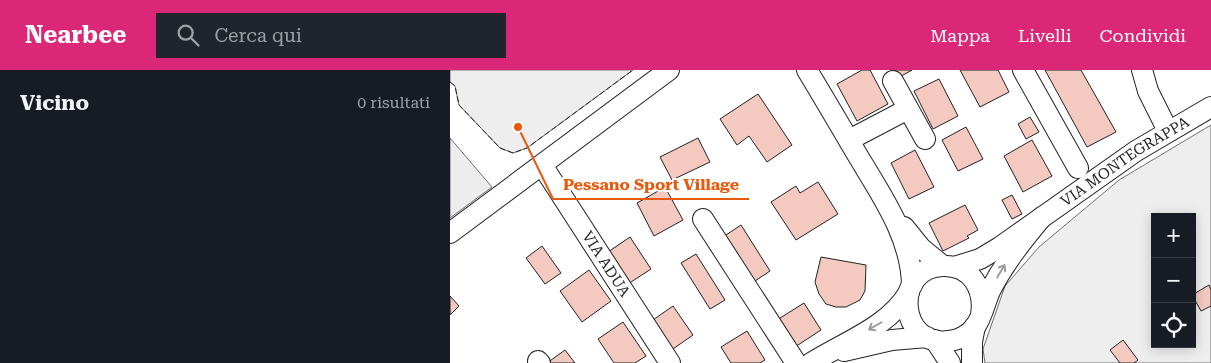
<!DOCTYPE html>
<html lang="it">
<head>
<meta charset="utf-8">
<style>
  :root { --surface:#171b24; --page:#20242c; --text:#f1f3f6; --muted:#9ea1a6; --line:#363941; --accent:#db2777 }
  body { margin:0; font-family:"Roboto Serif",serif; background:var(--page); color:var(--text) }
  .controls { position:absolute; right:15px; bottom:15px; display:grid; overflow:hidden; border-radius:0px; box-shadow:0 2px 12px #0003 }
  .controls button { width:45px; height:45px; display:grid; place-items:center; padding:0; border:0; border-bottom:1px solid var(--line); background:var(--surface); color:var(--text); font:25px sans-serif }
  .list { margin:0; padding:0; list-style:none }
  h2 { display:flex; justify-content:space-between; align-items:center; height:65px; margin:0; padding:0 20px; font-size:21px }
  h2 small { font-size:16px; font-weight:400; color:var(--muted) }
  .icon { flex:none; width:28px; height:28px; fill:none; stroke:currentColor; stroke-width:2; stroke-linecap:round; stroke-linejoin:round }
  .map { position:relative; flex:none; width:761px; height:293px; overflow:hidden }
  header { display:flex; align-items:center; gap:30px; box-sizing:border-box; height:70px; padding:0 25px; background:var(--accent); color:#fff }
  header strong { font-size:24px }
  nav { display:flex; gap:28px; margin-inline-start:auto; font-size:18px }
  .search { width:350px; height:45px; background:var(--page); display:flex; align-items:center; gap:12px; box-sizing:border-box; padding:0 18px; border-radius:0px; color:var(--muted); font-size:19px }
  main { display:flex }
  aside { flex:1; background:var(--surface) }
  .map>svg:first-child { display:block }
  .green { fill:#eee; stroke:#6f6f6f; fill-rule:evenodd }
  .parking { fill:#ededed; stroke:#6f6f6f }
  .building { fill:#f3c9c0; stroke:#222 }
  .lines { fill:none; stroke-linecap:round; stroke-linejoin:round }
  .minor-casing { stroke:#222; stroke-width:22 }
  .minor { stroke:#fff; stroke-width:20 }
  .fence { stroke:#222; stroke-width:1; stroke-dasharray:6 2.5; stroke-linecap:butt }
  .oneway { stroke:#9c9c9c }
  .labels { text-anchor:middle; stroke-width:4; stroke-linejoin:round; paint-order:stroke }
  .street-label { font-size:15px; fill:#222; stroke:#fff }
  .leader { fill:none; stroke:#e8590c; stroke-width:2 }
  .callout-dot { fill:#e8590c; stroke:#fff; stroke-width:2 }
  .callout-label { font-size:16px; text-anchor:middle; font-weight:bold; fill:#e8590c; stroke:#fff; stroke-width:4; stroke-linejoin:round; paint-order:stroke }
</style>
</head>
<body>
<header>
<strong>Nearbee</strong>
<div class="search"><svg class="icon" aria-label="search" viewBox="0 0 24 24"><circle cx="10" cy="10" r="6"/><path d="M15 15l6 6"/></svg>Cerca qui</div>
<nav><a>Mappa</a><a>Livelli</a><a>Condividi</a></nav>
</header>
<main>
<aside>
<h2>Vicino<small>0 risultati</small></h2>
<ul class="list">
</ul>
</aside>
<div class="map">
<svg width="761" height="293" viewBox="0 0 761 293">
  <rect width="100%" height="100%" fill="#fff"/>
  <path class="green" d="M0 0H183L77 78 63 83 50 78 9 35 5 16 0 12Z
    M761 55V293H535L533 279 555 216 589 177 669 110ZM705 147H742V274H705Z"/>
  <path class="parking" d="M0 68 42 117 0 148Z"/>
  <path class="building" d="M412 0H420L438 34 407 51 387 14Z
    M441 0H462L446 9Z
    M510 0H548L559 22 530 37Z
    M595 0H631L666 62 637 77Z
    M489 9 508 46 483 59 464 21Z
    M308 24 342 75 317 92 299 66 287 75 270 49Z
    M580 47 589 62 576 69 568 54Z
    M516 57 533 89 508 101 492 70Z
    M248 68 260 92 222 110 210 87Z
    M582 70 602 106 573 122 554 86Z
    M465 80 484 117 459 129 441 93Z
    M368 112 388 144 346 170 321 132 346 116 350 123Z
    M215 117 233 150 204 166 187 133Z
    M562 125 572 144 562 149 552 130Z
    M515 135 528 160 517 166 519 168 493 181 479 153Z
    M291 155 320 201 302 213 273 167Z
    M180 167 201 199 178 214 158 182Z
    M92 176 111 203 95 214 76 188Z
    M246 184 275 230 260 239 231 193Z
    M371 187 416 195 415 221 410 230 396 237H386L376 234 369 224 365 212Z
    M139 200 161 231 132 252 110 221Z
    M759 215 761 220V236L751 241 742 225Z
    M0 226 9 236 0 245Z
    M354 233 371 260 345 277 327 250Z
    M223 236 243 265 220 281 200 252Z
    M173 252 196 286 185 293H164L148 269Z
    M297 261 315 290 310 293H281L271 277Z
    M673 270 688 290 684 293H670L660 280Z
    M115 280 125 293H97Z"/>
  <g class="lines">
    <defs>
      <g id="minor">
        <path d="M357 0C374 28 391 57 408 86 432 126 461 167 462 215"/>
        <path d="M573 0 628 98"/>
        <path d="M692 0 698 21 718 61"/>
        <path d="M443 11 475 69"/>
        <path d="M399 70 458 39"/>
        <path id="s1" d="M92 95 220 293"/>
        <path d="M253 149 346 293"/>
        <path d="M454 157 471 178 493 196"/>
        <path d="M0 163 219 0"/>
        <path id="s2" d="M504 197 530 189 550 177 686 81 761 37"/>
        <path d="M531 245C535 220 522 195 493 196 442 197 448 278 499 271 509 270 518 265 525 257 533 246 535 231 541 219 555 192 573 170 592 147"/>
        <path d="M485 270 500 293"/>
        <path d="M394 281 442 270 477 267"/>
        <path d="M88 291 90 293"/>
        <path d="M361 293C394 272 439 257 459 222"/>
        <path d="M522 293V272L525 256"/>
      </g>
    </defs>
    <use href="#minor" class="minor-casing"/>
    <use href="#minor" class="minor"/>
    <path class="fence" d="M0 12 5 16 9 35 50 78 63 83 77 78 183 0"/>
  </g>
  <defs><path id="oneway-shaft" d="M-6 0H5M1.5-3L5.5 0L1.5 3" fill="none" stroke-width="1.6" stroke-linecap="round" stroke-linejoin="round" transform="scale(1.25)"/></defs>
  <g class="oneway">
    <use href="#oneway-shaft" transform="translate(551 201) rotate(-59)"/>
    <use href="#oneway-shaft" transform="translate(425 256) rotate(150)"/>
  </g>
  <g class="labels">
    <g class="street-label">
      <text dy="5" stroke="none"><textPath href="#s2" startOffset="202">VIA MONTEGRAPPA</textPath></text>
      <text dy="5" stroke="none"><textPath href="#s1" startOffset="118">VIA ADUA</textPath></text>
    </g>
  </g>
  <path class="leader" d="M68 57L103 129H299"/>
  <circle class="callout-dot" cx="68" cy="57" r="5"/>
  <g class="callout-label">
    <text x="201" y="120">Pessano Sport Village</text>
  </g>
</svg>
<div class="controls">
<button>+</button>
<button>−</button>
<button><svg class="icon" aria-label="locate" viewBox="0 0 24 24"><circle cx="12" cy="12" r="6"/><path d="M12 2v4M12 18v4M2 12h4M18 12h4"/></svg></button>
</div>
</div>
</main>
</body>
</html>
